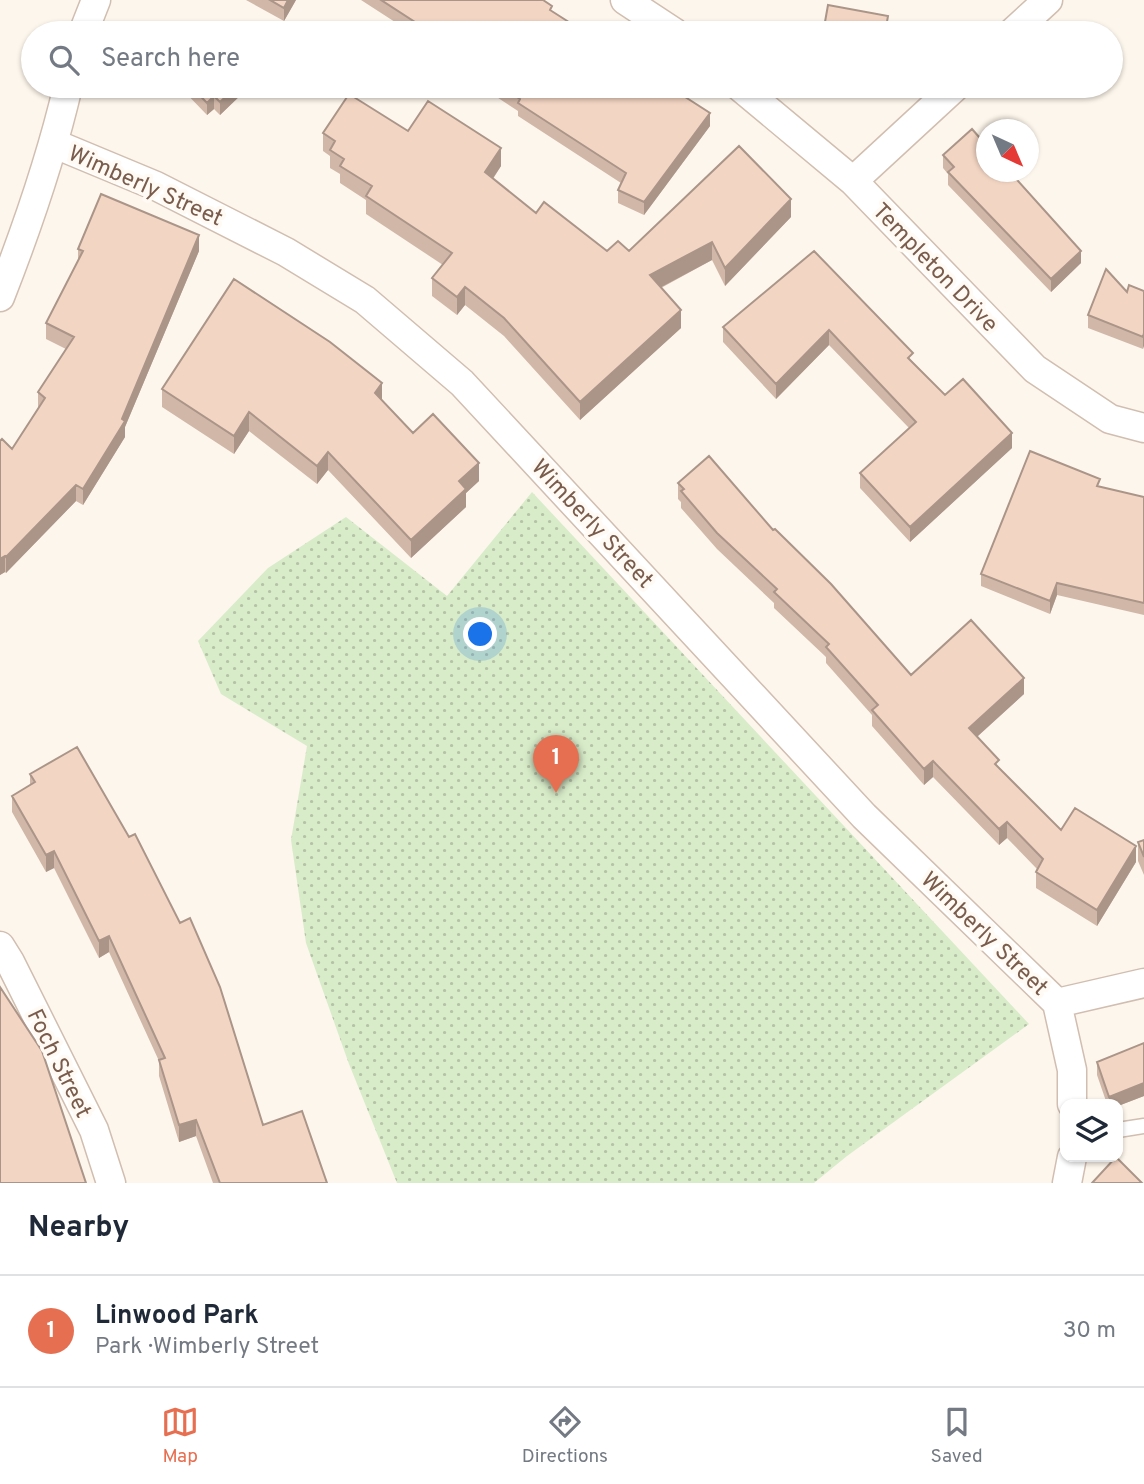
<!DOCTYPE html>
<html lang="en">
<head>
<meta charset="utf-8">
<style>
  :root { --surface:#fff; --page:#f6f6f7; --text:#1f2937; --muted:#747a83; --line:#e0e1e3; --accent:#e76f51 }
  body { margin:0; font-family:Overpass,sans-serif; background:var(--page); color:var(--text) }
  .controls { position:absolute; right:21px; bottom:21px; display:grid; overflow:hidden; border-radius:14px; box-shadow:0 2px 5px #0004 }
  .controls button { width:63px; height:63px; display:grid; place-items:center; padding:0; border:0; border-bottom:2px solid var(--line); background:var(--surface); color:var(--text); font:35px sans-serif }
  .compass { position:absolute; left:976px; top:119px; width:63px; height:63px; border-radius:50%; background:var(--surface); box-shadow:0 2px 5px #0004; rotate:136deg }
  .you { position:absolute; left:481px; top:635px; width:24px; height:24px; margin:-18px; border:5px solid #fff; border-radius:50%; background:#1a73e8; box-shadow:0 0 0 10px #1a73e833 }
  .badge { display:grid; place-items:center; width:46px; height:46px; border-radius:50%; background:var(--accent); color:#fff; font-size:23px; font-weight:700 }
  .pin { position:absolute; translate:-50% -58px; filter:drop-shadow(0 2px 4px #0008) }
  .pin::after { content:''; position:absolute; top:37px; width:24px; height:21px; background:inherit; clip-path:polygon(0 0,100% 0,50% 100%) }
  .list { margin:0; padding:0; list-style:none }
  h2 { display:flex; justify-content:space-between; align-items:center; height:91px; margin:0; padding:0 28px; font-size:30px }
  h2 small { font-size:23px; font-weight:400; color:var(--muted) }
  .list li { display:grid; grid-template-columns:46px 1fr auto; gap:21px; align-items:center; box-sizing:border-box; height:112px; padding:0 28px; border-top:2px solid var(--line) }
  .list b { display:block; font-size:26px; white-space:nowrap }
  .list p { margin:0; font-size:23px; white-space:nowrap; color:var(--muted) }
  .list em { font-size:23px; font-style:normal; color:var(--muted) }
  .icon { flex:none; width:38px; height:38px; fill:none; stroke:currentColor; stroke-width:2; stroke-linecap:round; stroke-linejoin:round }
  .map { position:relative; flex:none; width:1144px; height:1183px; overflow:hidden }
  .search { position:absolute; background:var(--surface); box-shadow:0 2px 5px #0004; left:21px; right:21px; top:21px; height:77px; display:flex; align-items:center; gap:18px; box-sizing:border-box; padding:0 24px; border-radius:38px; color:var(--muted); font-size:26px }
  .sheet { height:203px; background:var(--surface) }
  nav { display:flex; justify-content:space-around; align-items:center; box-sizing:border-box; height:98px; border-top:2px solid var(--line); background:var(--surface); font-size:19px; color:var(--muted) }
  nav a { display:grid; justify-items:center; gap:4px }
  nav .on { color:var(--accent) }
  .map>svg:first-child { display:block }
  .park { fill:url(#park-dots) }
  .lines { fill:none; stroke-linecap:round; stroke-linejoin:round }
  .lane-casing { stroke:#d1beb0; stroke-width:17 }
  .street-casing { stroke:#d1beb0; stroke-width:31 }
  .lane { stroke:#fff; stroke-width:14 }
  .street { stroke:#fff; stroke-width:28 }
  .wall { fill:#d1b7a8 }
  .shaded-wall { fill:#aa9588 }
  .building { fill:#f3d5c3; stroke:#aa9588; stroke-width:2 }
  .labels { text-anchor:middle; stroke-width:7; stroke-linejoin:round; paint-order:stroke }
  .street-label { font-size:23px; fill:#7a5c4d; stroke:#fffaf3 }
</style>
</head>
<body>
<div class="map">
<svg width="1144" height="1183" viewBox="0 0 1144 1183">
  <defs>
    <pattern id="park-dots" width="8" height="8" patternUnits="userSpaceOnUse" patternTransform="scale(1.75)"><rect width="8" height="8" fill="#d8ecc9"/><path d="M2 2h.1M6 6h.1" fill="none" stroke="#b4c2a5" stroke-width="1.8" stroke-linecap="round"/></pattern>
  </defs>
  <rect width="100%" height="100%" fill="#fdf6ec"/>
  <path class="park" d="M532 492 1029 1024 847 1156 814 1183H397L349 1064 306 943 291 840 307 746 221 694 198 641 268 568 346 517 447 596Z"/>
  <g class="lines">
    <defs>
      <path id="lane" d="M1118 1130 1144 1126"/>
      <path id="street" d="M625 0 675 33
        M83 33 96 0
        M1012 33 1048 0
        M739 86 853 181 1035 369 1110 419 1144 428
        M55 144 156 186 286 252 365 300 462 383 864 816 1057 1003
        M853 181 956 86
        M0 297C27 228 51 159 68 86
        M0 946 10 962 94 1130 111 1183
        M1072 1104V1070L1057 1003 1144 983
        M1067 1183 1072 1157"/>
    </defs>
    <use href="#lane" class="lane-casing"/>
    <use href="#street" class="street-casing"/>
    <use href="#lane" class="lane"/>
    <use href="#street" class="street"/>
  </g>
  <path class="wall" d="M246 0H296L284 21Z
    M361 0H543L552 11 586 33H412Z
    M179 86H245V91L220 115 214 109 207 115Z
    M480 86H668L710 126 644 215 618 203V190L621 183 518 116V111Z
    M408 131 501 166 493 179 536 213 607 251H629L791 217 725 286 712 260 661 288 681 328 580 420 504 336 465 305 457 315 432 296V278L443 265 366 214V200L340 183V174L330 168V156L323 151V133Z
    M943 155 1081 263 1051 292 948 185V174L943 168Z
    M78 249 199 251 125 427V437L83 505 76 501 6 573 5 572 0 575 12 449 38 408V392L66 349 46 339V323L78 260Z
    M814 251 913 362 945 395 1012 448 910 542 860 488V473L909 428 829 345 776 399 723 342V327Z
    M1144 291 1143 349 1088 328V315L1127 292Z
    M162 389 382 401 413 433 479 481 466 493V507L411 558 328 470 317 484 249 431 234 454 162 407Z
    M678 483 773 530 911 675 1024 694 977 737 999 768 1061 830 1136 862 1097 926 1036 888V872L1037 869 1007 838 999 845 933 777 924 785 872 726V715L826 663V657L774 608V603L717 549 681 508V502L678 499Z
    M1100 487 1144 497V615L1057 595 1050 614 981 586V574Z
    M30 774 263 1125 327 1183H213L196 1136 179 1142 159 1076V1061L109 952 99 958 54 868 46 872 12 812V796L30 785Z
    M1144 840V875L1138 861V842Z
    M1097 1062 1144 1096 1118 1106V1104H1107L1097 1075Z"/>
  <path class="shaded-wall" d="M288 0H296L284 21V8Z
    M888 16 887 33H885Z
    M237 86H245V91L220 115V102Z
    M214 96V109L207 115V103Z
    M710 113V126L644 215V202Z
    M501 148V166L485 190V172Z
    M791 199V217L725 286V268Z
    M199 235V251L125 427V437L83 505V489L122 419Z
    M712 242V260L650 293V275Z
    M1081 251V263L1051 292V279Z
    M465 287V305L457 315V297Z
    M681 310V328L580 420V402Z
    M829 330V345L776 399V384Z
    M1144 333V346L1143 349V337Z
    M382 383V402L375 393Z
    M249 412V431L234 454V436Z
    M1012 433V448L910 542V527Z
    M328 452V470L317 484V466Z
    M479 463V481L466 493V507L411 558V540L459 481Z
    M76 485V501L6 573V557Z
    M5 556V572L0 575V559Z
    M1057 583V595L1050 614V601Z
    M1024 678V694L969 744V728Z
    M933 761V777L924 785V769Z
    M1007 822V838L999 845V829Z
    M1136 846V862L1097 926V910Z
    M54 851V868L46 872V855Z
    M109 936V952L99 958V941Z
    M1144 1083V1096L1118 1106V1104H1109V1097Z
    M196 1120V1136L179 1142V1125Z"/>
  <path class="building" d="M270 0H288L284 8Z
    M381 0H543L552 6 550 10 586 33H432Z
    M828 5 888 16 885 33H823Z
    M195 27 200 33H188Z
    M191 86H237L220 102 214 96 207 103Z
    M500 86H668L710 113 644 202 618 190 626 173 518 103 520 99Z
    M349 94 408 131 428 101 501 148 485 172 536 213 544 202 607 251 618 241 629 251 739 146 791 199 725 268 712 242 650 275 681 310 580 402 504 318 465 287 457 297 432 278 452 253 366 196 372 186 340 166 344 159 330 150 335 141 323 133Z
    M972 129 986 145V172H1010L1081 251 1051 279 948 172 954 167 943 155Z
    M101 194 199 235 122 419 125 421 83 489 76 485 6 557 5 556 0 559V441L2 439 12 449 45 398 38 392 74 337 46 323 83 251 78 249Z
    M814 251 913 353 908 358 945 395 963 379 1012 433 910 527 860 473 916 422 829 330 776 384 723 327Z
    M1106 269 1127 292 1129 285 1144 291V333L1143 337 1088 315Z
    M234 279 330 342 382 383 375 393 413 433 433 414 479 463 459 481 466 489 411 540 328 452 317 466 249 412 234 436 162 389Z
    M1030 451 1100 479 1097 486 1144 497V603L1057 583 1050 601 981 574Z
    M709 456 773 530 775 529 831 584 911 675 971 620 1024 678 969 728 999 760 995 764 1061 830 1075 808 1136 846 1097 910 1036 872 1043 859 1007 822 999 829 933 761 924 769 872 710 878 705 826 647 829 644 774 592 777 589 717 533 681 491 684 489 678 483Z
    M77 747 129 837 135 834 180 923 190 918 220 987 263 1125 302 1111 327 1183H220L196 1120 179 1125 159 1060 165 1058 109 936 99 941 54 851 46 855 12 796 35 782 30 774Z
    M1144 840V857L1138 842Z
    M0 987 42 1051 86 1183H0Z
    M1144 1043V1083L1109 1097 1097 1062Z
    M1116 1157 1142 1183H1092Z"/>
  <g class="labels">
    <g class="street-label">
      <text transform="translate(146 185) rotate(24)" y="8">Wimberly Street</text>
      <text transform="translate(936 267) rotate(46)" y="8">Templeton Drive</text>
      <text transform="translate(593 523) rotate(47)" y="8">Wimberly Street</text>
      <text transform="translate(985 933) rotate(44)" y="8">Wimberly Street</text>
      <text transform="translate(60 1063) rotate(64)" y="8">Foch Street</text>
    </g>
  </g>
</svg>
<div class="controls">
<button><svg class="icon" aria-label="layers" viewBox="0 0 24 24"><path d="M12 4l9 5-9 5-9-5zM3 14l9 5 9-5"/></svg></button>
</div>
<svg class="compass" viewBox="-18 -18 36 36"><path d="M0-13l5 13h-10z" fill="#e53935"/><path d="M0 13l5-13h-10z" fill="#747a83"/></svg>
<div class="you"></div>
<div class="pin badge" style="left:556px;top:793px">1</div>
<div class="search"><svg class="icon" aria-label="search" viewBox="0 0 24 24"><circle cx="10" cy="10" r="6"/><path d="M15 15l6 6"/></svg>Search here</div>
</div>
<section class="sheet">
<h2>Nearby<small></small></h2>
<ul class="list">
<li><span class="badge">1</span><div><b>Linwood Park</b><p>Park · Wimberly Street</p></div><em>30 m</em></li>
</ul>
</section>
<nav>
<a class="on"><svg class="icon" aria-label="map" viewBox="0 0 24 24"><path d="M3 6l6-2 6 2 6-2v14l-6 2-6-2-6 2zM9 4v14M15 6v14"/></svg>Map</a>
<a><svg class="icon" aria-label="directions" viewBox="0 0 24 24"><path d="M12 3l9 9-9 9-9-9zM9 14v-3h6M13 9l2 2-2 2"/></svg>Directions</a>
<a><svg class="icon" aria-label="saved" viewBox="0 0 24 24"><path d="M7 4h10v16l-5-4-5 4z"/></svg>Saved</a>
</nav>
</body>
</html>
